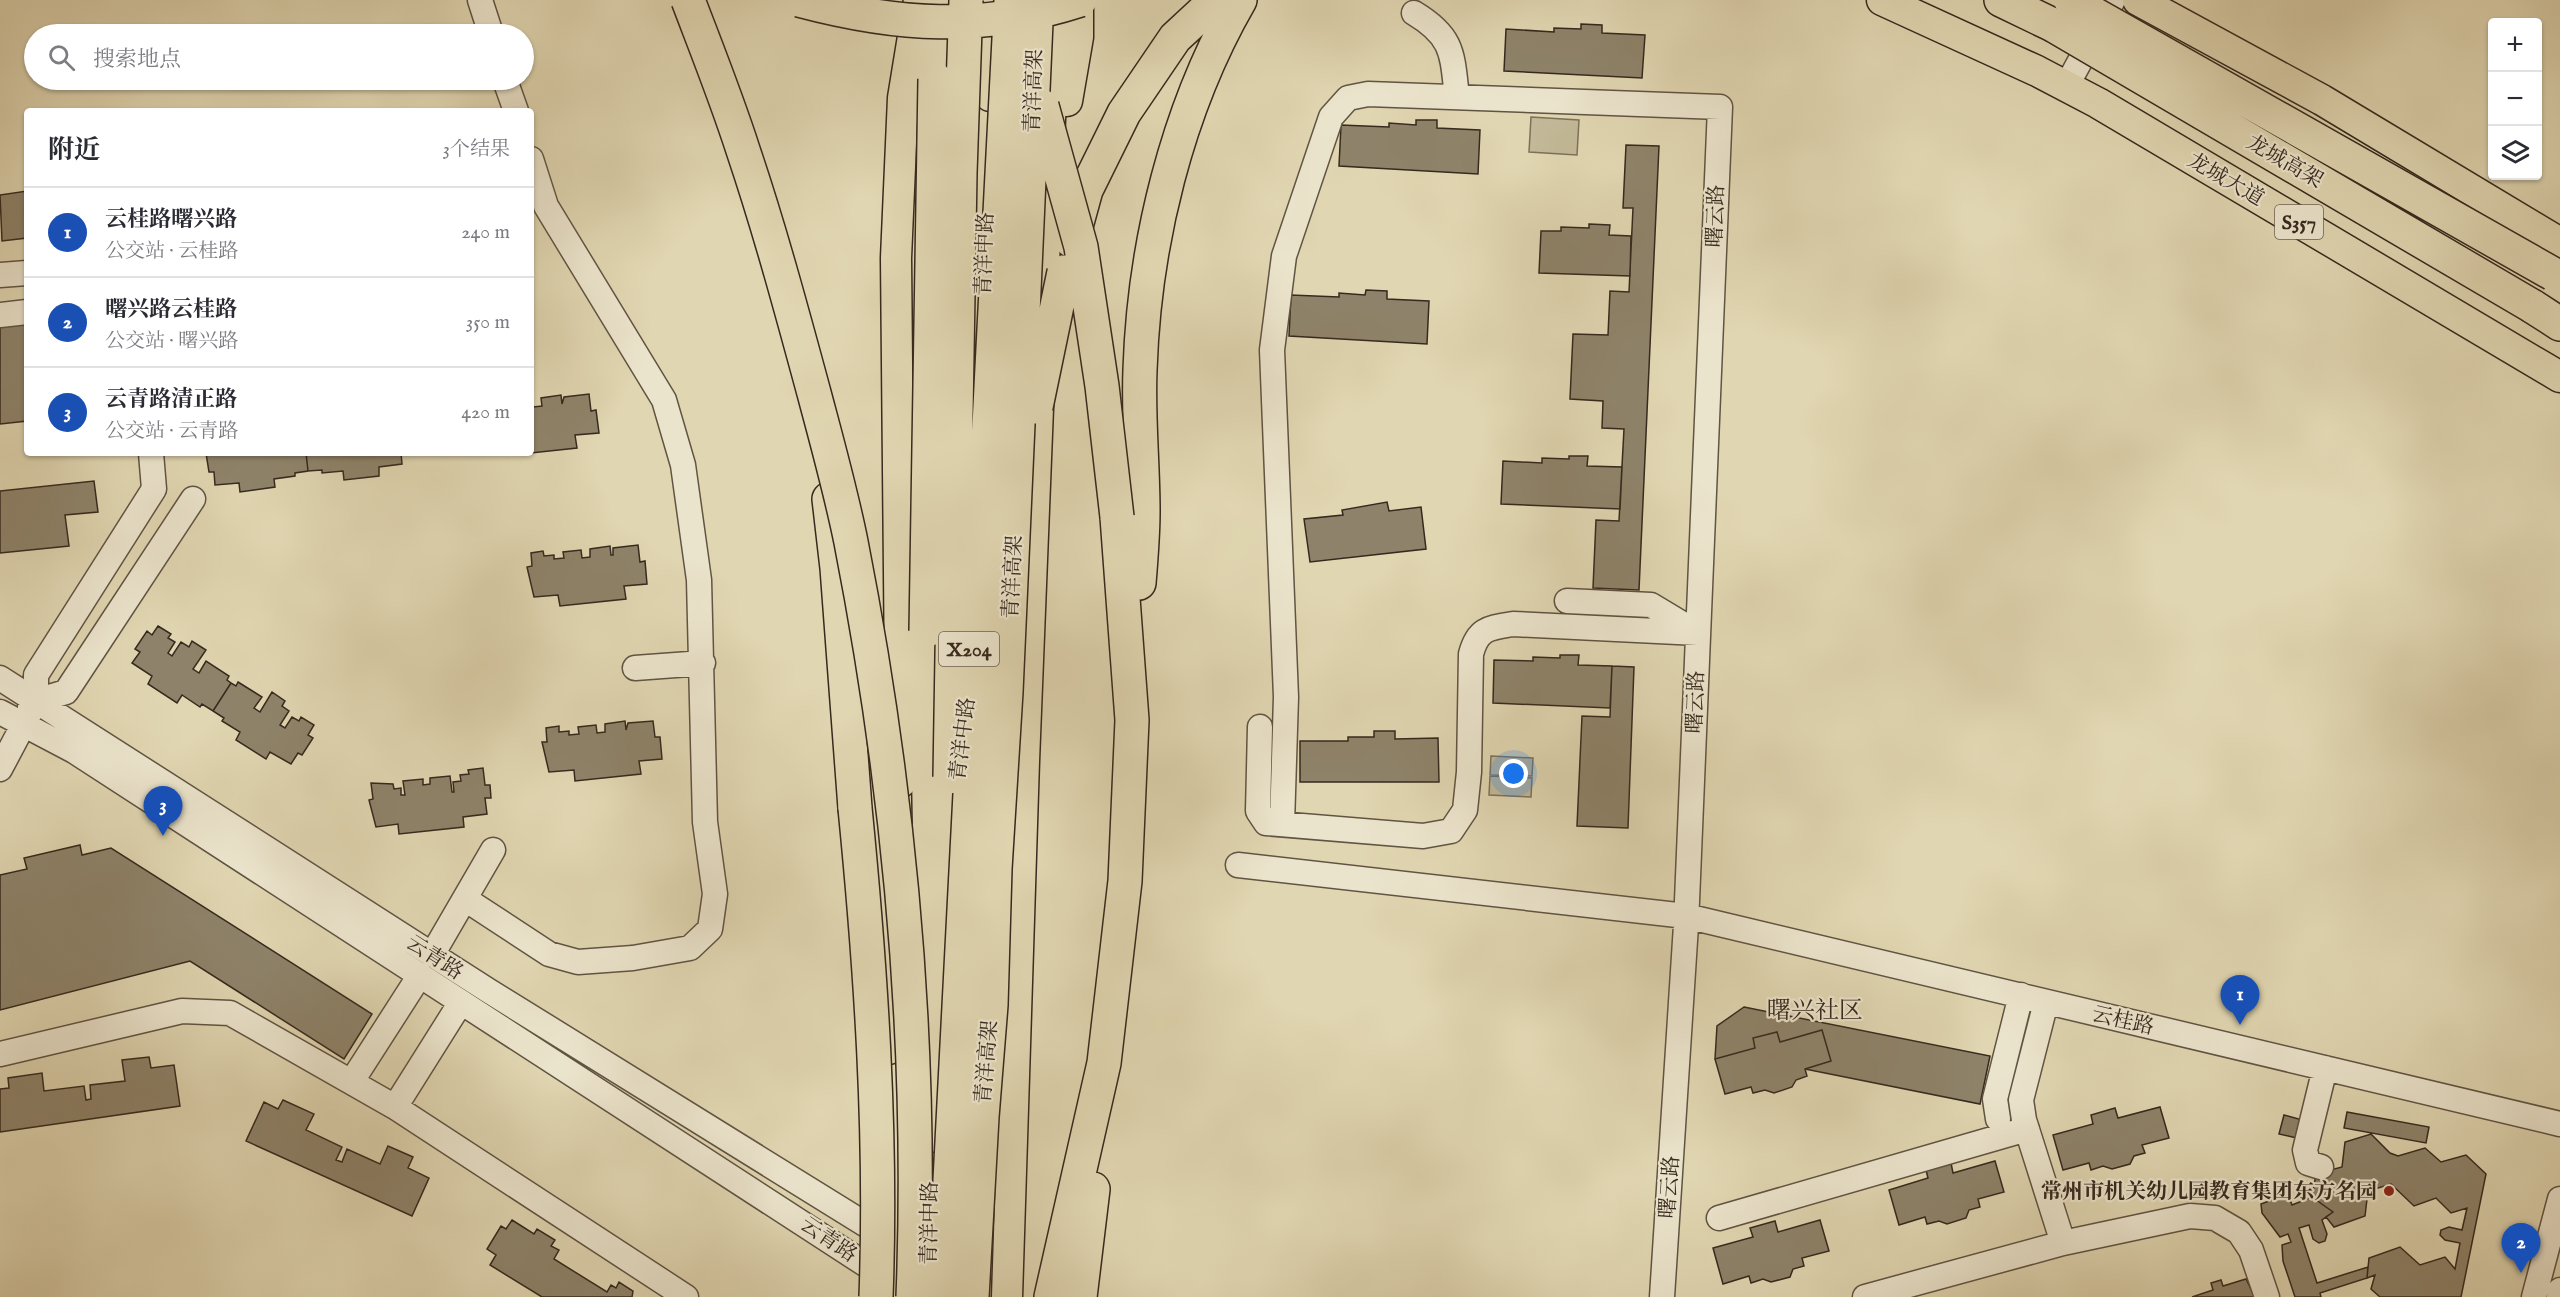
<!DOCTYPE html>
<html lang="zh">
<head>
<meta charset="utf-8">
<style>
  :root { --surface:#fff; --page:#f7f7f7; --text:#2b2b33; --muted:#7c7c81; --line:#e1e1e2; --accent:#8f2418 }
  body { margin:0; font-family:"IM FELL English","Noto Serif SC",serif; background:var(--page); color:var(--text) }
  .controls { position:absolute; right:18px; top:18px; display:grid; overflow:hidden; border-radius:6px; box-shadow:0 2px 4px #0004 }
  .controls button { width:54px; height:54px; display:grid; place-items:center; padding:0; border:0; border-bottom:2px solid var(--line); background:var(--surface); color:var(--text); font:30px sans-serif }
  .you { position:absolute; left:1514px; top:774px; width:21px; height:21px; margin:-15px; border:4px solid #fff; border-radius:50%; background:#1a73e8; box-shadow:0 0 0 9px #1a73e833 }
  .badge { display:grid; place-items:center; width:39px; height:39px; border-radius:50%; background:var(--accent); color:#fff; font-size:20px; font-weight:700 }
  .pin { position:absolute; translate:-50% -50px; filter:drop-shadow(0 2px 3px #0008) }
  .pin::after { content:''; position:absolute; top:32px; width:21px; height:18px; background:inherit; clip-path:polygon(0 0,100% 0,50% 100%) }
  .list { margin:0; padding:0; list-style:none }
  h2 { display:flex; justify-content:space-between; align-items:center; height:78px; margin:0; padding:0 24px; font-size:26px }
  h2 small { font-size:20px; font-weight:400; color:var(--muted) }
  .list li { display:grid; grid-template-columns:39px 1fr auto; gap:18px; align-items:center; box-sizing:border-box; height:90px; padding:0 24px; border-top:2px solid var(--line) }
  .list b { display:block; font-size:22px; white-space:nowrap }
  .list p { margin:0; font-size:20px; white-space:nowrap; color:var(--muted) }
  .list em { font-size:20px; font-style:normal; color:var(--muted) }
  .icon { flex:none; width:33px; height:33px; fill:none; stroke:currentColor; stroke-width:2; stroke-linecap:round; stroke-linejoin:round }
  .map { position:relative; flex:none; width:2560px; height:1297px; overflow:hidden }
  .search { position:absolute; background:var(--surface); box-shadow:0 2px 4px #0004; left:24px; top:24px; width:510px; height:66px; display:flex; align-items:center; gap:15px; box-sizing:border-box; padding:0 21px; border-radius:33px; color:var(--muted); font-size:22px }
  .panel { position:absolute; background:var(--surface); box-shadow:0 2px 4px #0004; left:24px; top:108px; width:510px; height:348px; border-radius:6px }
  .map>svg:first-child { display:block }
  .green { fill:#c3b998; stroke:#7c715b; stroke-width:1.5 }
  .building { fill:#8e836a; stroke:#36291e; stroke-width:1.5 }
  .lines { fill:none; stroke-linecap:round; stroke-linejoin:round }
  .minor-casing { stroke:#605443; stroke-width:27 }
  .major-casing { stroke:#36291e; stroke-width:33 }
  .highway-casing { stroke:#36291e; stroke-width:36 }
  .minor { stroke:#ebe4cc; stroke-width:24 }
  .major { stroke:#e0d6b1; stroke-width:30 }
  .highway { stroke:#e0d6b1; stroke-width:33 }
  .highway-bridge-casing { stroke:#36291e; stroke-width:36; stroke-linecap:butt }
  .highway-bridge { stroke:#e0d6b1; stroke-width:33 }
  .poi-dot { fill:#8f2418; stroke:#ebe4cc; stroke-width:2 }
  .labels { text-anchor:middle; stroke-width:4.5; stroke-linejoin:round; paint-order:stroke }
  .shield { fill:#ebe4cc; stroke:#6c6152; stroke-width:1.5 }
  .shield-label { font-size:20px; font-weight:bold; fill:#36291e }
  .street-label { font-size:21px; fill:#36291e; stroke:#ebe4cc }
  .poi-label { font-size:21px; font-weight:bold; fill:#36291e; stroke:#ebe4cc; text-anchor:end }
  .quarter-label { font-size:24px; fill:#36291e; stroke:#ebe4cc }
</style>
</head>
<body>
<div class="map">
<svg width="2560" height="1297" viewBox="0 0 2560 1297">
  <rect width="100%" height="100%" fill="#e0d6b1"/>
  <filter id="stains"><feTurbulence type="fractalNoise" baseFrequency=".00333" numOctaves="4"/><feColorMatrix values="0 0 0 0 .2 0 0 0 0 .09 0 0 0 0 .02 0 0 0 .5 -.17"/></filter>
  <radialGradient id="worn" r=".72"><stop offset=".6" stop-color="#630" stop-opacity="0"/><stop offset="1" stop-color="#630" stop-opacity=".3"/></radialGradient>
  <path class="green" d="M1531 117 1579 120 1577 155 1529 152Z
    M1491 756 1533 758 1532 776 1490 775Z
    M1490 776 1532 778 1531 797 1489 795Z"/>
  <path class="building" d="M1581 24 1602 25V33L1645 35 1642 78 1504 71 1506 29 1554 32V28L1581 29Z
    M1416 120H1437V128L1480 130 1478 174 1339 166 1341 125 1389 127V123L1416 125Z
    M1626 145 1659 146 1639 590 1593 588 1596 520 1619 521 1624 429 1602 428 1603 401 1570 399 1573 334 1608 335 1610 291 1629 292 1633 208H1623Z
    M27 191V238L2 241 0 195Z
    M1589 224 1610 225 1609 235 1631 236 1630 276 1539 273 1541 231H1561V227L1589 228Z
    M1366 290 1387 291V299L1429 301 1427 344 1289 336 1291 295 1339 297V293L1365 295Z
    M27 322V421L0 424V325Z
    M589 394 591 411 596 410 599 433 575 435 577 448 531 453V399L533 407 542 406 541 398 561 395 562 404 564 397Z
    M206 453H306L308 471 295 473V476L274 479 275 487 240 492 239 483 215 485 214 472H209Z
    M306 453H401L402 464 379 467V476L344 480 343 471 322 473V470L308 471Z
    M1569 456H1588L1587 466 1622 467 1620 509 1501 504 1503 461 1542 463V458L1569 459Z
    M94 481 98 512 65 515 69 546 0 553V491Z
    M1387 502 1389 511 1421 507 1426 549 1310 562 1304 519 1343 515 1342 510Z
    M638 545 640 562 645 561 647 584 624 586 626 599 560 606 558 595 534 597 527 567 532 566 531 553 543 551 544 556 554 555V559L564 558 563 552 581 550 582 558 590 557V549L610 546 611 555H613V548Z
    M158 626 171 634 168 638 175 642 168 653 172 656 181 642 189 647 192 641 206 650 193 669 199 673 206 661 229 676 227 680 231 683 213 711 202 704 200 707 182 695 177 703 148 684 152 676 132 663 140 652 135 649 147 631 152 635Z
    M1560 655H1579L1578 665 1612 666 1610 708 1493 703 1494 660 1533 661V657L1560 658Z
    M1612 666 1634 667 1628 828 1577 826 1582 716 1610 717Z
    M238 682 262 697 254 708 260 712 272 692 285 701 282 706 289 711 280 725 285 728 292 717 299 721 301 717 314 725 308 735 313 738 302 755 298 753 291 764 270 752 266 759 236 740 240 732 222 721 224 718 213 711 231 683 236 686Z
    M625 721 626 730 628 723 653 721 655 737H660L662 759 639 761 641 774 575 781 574 770 549 772 542 742H547L546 728 559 726V732L569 731V735L579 734 578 727 596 725 597 733 605 732V724Z
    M1374 731H1395V739L1438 738 1439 782H1300V741H1348V737H1374Z
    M483 768 485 785H490L491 798H485L487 814 463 817 464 827 399 834 398 824 376 827 369 800 373 799 371 783 393 784 394 789 401 788V795H405L403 781 423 779V785L430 784V778L450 776 452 792H454L453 782 461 781 460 775 469 774 468 770Z
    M80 845 82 855 111 848 372 1014 344 1059 190 961 0 1010V875L27 869 24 858Z
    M1744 1007 1990 1056 1980 1104 1805 1069 1831 1061 1822 1030 1780 1042 1777 1032 1753 1038 1755 1048 1715 1059 1717 1026Z
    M1822 1030 1831 1061 1805 1069 1807 1076 1796 1080 1792 1087 1774 1093 1765 1090 1753 1093 1751 1087 1725 1094 1715 1059 1755 1048 1753 1038 1777 1032 1780 1042Z
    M149 1057 151 1068 174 1065 180 1106 0 1132V1089L9 1088 8 1078 42 1073 44 1091 84 1086 86 1100 91 1099 90 1085 125 1081 122 1060Z
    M283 1100 314 1114 306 1130 342 1147 336 1160 342 1162 347 1149 380 1164 388 1146 413 1157 408 1168 429 1178 412 1216 246 1141 264 1102 278 1109Z
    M2160 1107 2169 1138 2142 1145 2145 1153 2134 1156 2130 1164 2112 1169 2103 1166 2091 1170 2089 1163 2063 1170 2053 1135 2093 1124 2091 1115 2115 1108 2118 1118Z
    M2347 1112 2429 1127 2426 1143 2344 1128Z
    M2284 1115 2306 1121 2301 1139 2279 1134Z
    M2371 1134 2390 1153 2398 1156 2425 1148 2441 1162 2466 1155 2486 1174 2461 1297H2380L2371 1289 2375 1275 2367 1278 2369 1258 2400 1247 2420 1265 2445 1257 2455 1269 2460 1243 2445 1240 2440 1235 2441 1230 2449 1227 2462 1230 2467 1208 2451 1213 2436 1198 2414 1206 2391 1184 2368 1191 2365 1216 2334 1227 2326 1217 2333 1212 2312 1197 2316 1174 2342 1167 2345 1142Z
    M1995 1161 2004 1192 1978 1199 1980 1207 1969 1210 1966 1218 1947 1224 1939 1221 1927 1224 1925 1217 1899 1225 1889 1190 1928 1178 1926 1170 1951 1163 1953 1173Z
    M2288 1194 2292 1205 2312 1197 2333 1212 2322 1220 2327 1234 2325 1241 2319 1243 2313 1239 2309 1225 2299 1228 2317 1283 2368 1267 2367 1278 2320 1293 2321 1297H2295L2283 1261 2282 1245 2291 1242 2288 1234 2280 1237 2262 1213 2261 1204Z
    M512 1220 534 1234 537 1229 555 1240 551 1246 559 1250 554 1259 607 1292 611 1285 616 1288 619 1282 633 1291 632 1297H542L490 1265 496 1255 487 1249 501 1226 506 1229Z
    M1820 1220 1829 1251 1802 1258 1804 1266 1793 1269 1790 1277 1771 1282 1763 1279 1751 1283 1749 1276 1723 1284 1713 1248 1753 1237 1750 1228 1775 1221 1778 1232Z
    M2246 1279 2255 1297H2192L2213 1290 2211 1283 2221 1280 2223 1286Z"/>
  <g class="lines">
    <defs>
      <path id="minor" d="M480 0 491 34
        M1414 13C1454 37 1452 54 1457 97
        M505 80 516 111
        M2066 87 2113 0
        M0 275 27 273
        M0 315 27 312
        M1567 601 1651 605 1696 632
        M635 668 703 663
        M0 678 489 991 889 1239
        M30 707 36 701 66 692 193 499
        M0 712 74 751 888 1279
        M1260 727 1258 811 1266 823 1423 836 1451 831 1465 810 1469 772 1471 654C1478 628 1489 628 1513 624L1698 633
        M0 769 36 701V675L154 489 151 453
        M1282 824 1286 697 1272 350 1284 256 1331 117 1348 98 1368 94 1720 107 1686 925 1662 1297
        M1238 865 1686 916 2560 1124
        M465 899 549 954 578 962 633 958 690 948 710 929 715 894 705 822 699 580 683 465 664 400 546 206 531 159
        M432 955 493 850
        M2046 1002 2021 1100 2024 1120 2063 1243
        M0 1054 182 1011 230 1013 395 1107 686 1297
        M352 1081 420 975
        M395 1107 461 1002
        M1998 1119 1995 1099 2021 995
        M2321 1167 2308 1163 2305 1150 2325 1068
        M1719 1218 2027 1129
        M1865 1297 2063 1243 2190 1216 2215 1218 2239 1232 2251 1250 2267 1297
        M2534 1297 2560 1199
        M2559 1297 2560 1290"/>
      <path id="major" d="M1882 0 2037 71 2098 103 2560 377
        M2138 0 2322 100 2560 243
        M990 96 993 0
        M1067 101 1078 37V0
        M1041 335 1055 0
        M901 782 896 258 903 98 919 0
        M941 901 958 776
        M930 1137 932 970 935 945
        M896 1297 898 1079
        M1007 1297 1024 761 1039 383"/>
      <path id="highway" d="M2001 0 2053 25
        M935 79 945 0
        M1072 241 1086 190 1124 113 1175 38 1216 0
        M2532 306 2560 324
        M829 499 837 568 855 808
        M1139 583C1141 559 1143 535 1143 511 1143 464 1138 417 1140 370 1144 244 1177 109 1240 0
        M926 631 932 970
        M1051 1297 1104 1063 1125 881 1132 720 1117 517
        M1080 1297 1093 1189"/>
    </defs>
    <use href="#minor" class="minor-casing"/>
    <use href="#major" class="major-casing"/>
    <use href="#highway" class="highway-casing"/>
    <use href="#minor" class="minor"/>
    <use href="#major" class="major"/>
    <use href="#highway" class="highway"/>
    <defs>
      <path id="highway-bridge" d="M688 0C707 50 727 100 743 150 770 230 792 312 814 393 827 442 841 492 851 542 900 792 923 1043 913 1297
        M799 0C897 26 981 32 1080 0
        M2071 1 2553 274
        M2053 25 2532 306
        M1042 106 1081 247 1102 386 1117 517
        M1036 407 1064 272
        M926 631 935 79
        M950 777 960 173 966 0
        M855 808C871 970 882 1134 876 1297
        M944 1297 1011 0
        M972 1297 982 1117 991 1005 995 869 1006 692 1037 0"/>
    </defs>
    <use href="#highway-bridge" class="highway-bridge-casing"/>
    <use href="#highway-bridge" class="highway-bridge"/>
  </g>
  <circle class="poi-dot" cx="2389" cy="1191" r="6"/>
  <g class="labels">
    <g class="shield">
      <rect x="2275" y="205" width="48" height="34" rx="4.5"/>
      <rect x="939" y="632" width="60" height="34" rx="4.5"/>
    </g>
    <g class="shield-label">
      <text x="2299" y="229">S357</text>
      <text x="969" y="656">X204</text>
    </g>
    <g class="street-label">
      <text transform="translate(1033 91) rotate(-88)" y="7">青洋高架</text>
      <text transform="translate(2285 161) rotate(30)" y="7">龙城高架</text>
      <text transform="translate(2226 179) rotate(30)" y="7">龙城大道</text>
      <text transform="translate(1715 216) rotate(-88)" y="7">曙云路</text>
      <text transform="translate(984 254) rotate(-88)" y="7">青洋中路</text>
      <text transform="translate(1012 577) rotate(-87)" y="7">青洋高架</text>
      <text transform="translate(1695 702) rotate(-88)" y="7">曙云路</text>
      <text transform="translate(962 739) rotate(-83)" y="7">青洋中路</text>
      <text transform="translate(435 957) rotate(33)" y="7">云青路</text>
      <text transform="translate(2123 1020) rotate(13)" y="7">云桂路</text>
      <text transform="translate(986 1062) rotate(-85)" y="7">青洋高架</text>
      <text transform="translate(1669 1187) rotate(-86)" y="7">曙云路</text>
      <text transform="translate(929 1223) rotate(-89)" y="7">青洋中路</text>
      <text transform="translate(829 1239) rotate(34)" y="7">云青路</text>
    </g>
    <g class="poi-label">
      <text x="2377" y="1198">常州市机关幼儿园教育集团东方名园</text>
    </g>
    <g class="quarter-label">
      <text x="1815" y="1018">曙兴社区</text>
    </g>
  </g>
  <rect width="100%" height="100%" filter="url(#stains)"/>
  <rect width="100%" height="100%" fill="url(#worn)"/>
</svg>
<div class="controls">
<button>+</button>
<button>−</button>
<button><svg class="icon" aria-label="layers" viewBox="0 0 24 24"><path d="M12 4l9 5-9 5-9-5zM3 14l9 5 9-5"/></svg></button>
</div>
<div class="you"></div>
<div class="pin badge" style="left:2240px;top:1025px;background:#1a4fb4">1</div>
<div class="pin badge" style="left:2521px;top:1273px;background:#1a4fb4">2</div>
<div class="pin badge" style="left:163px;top:836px;background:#1a4fb4">3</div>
<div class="search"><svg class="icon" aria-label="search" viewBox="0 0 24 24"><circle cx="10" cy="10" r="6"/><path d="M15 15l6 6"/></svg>搜索地点</div>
<section class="panel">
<h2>附近<small>3个结果</small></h2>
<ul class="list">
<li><span class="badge" style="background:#1a4fb4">1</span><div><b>云桂路曙兴路</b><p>公交站 · 云桂路</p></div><em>240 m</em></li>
<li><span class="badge" style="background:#1a4fb4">2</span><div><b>曙兴路云桂路</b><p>公交站 · 曙兴路</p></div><em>350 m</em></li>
<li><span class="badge" style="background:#1a4fb4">3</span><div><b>云青路清正路</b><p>公交站 · 云青路</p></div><em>420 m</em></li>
</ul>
</section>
</div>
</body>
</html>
